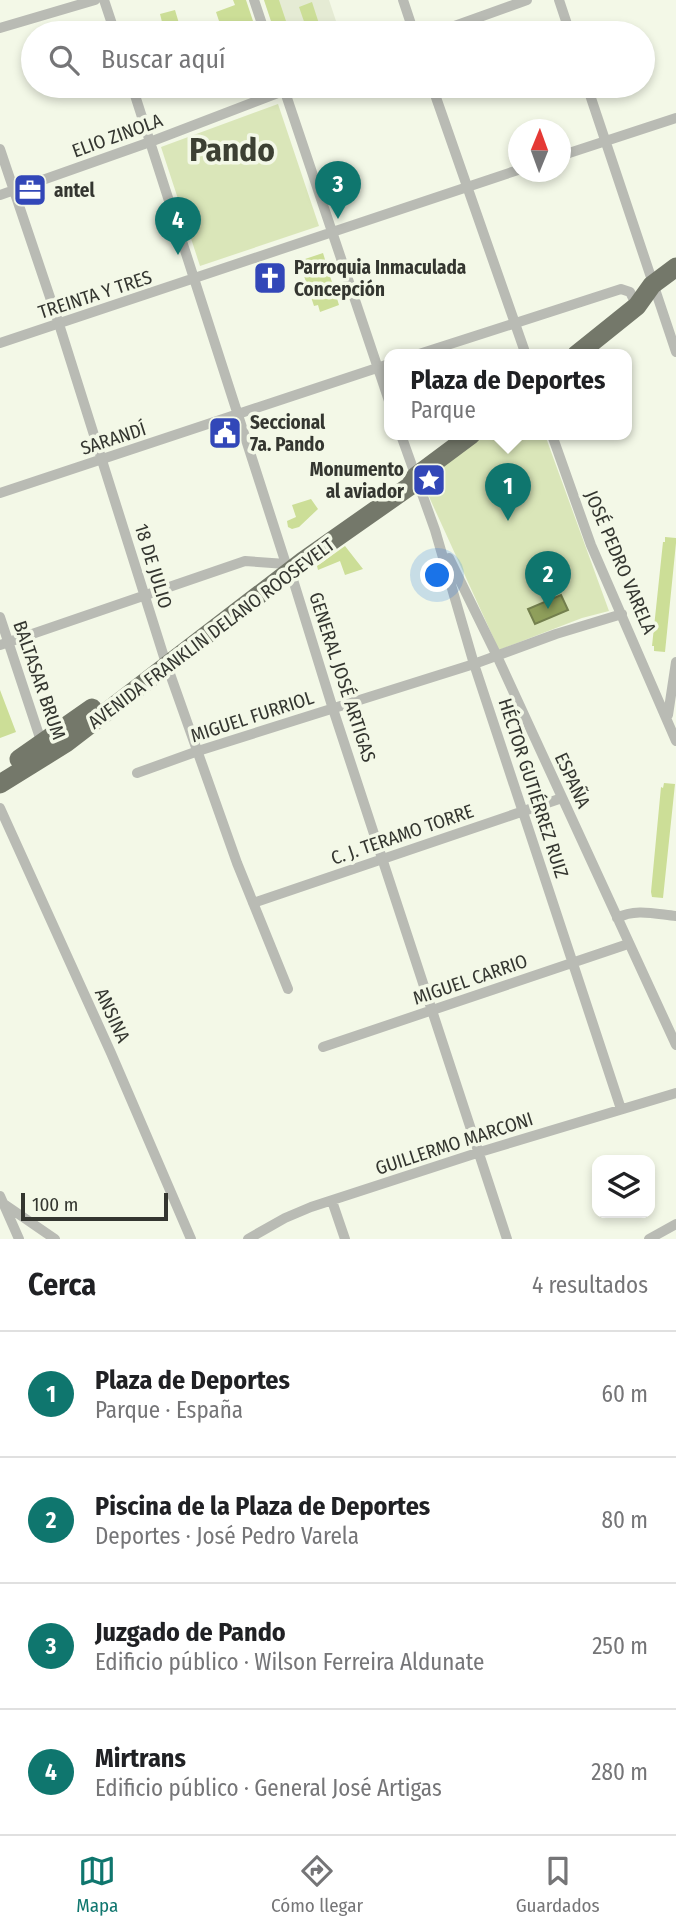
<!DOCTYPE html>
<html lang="es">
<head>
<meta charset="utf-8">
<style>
  :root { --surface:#fff; --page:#f6f6f6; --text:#202124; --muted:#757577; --line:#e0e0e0; --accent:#0f766e }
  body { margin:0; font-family:"Fira Sans Condensed",sans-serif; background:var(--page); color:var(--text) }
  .controls { position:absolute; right:21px; bottom:21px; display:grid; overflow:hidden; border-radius:14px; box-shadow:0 4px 10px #0003 }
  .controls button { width:63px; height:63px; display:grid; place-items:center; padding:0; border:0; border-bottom:2px solid var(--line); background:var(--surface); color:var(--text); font:35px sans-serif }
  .compass { position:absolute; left:508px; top:119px; width:63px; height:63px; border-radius:50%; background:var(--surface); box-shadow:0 4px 10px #0003; rotate:1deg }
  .scale { position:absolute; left:21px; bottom:18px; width:147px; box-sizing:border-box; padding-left:7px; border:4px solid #343630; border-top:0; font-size:19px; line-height:24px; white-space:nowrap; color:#343630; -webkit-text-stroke:5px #f3f8e7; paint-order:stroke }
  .you { position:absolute; left:438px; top:576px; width:24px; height:24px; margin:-18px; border:5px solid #fff; border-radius:50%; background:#1a73e8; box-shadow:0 0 0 10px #1a73e833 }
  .badge { display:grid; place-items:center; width:46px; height:46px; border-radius:50%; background:var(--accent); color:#fff; font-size:23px; font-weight:700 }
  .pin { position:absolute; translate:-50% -58px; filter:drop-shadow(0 2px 4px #0008) }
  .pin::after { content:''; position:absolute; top:37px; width:24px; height:21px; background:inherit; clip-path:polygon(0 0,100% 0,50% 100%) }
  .popup { position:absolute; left:384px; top:349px; width:248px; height:91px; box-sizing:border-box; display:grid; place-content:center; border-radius:14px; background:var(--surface); filter:drop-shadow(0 2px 5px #0005); font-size:23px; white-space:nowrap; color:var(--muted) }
  .popup b { font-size:26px; color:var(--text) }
  .popup::after { content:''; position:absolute; left:50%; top:100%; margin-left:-14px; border:14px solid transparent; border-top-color:var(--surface) }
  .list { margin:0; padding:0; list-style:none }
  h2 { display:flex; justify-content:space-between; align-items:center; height:91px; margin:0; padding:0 28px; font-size:30px }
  h2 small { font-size:23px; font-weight:400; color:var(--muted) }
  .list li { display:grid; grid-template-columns:46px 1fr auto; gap:21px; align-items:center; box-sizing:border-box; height:126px; padding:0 28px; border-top:2px solid var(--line) }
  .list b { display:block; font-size:26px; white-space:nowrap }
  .list p { margin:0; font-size:23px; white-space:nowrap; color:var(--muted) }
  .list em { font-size:23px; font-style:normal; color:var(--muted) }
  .icon { flex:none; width:38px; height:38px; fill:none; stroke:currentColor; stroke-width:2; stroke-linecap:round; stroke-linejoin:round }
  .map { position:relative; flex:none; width:676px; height:1239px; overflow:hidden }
  .search { position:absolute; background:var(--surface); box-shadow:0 4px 10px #0003; left:21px; right:21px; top:21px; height:77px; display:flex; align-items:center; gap:18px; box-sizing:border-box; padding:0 24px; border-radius:38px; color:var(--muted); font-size:26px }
  .sheet { height:595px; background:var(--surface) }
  nav { display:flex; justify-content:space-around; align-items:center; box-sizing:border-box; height:98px; border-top:2px solid var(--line); background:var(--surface); font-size:19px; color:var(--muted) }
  nav a { display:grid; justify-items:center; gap:4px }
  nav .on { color:var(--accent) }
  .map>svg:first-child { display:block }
  .built { fill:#e5ebd4 }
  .green { fill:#dae6b9 }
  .water { fill:#8f9f5b; stroke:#74804e; stroke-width:2 }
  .building { fill:#ccde97 }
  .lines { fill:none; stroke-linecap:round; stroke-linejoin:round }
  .street { stroke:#b9bbb4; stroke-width:10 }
  .highway { stroke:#74786a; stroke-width:19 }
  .labels { text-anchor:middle; stroke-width:7; stroke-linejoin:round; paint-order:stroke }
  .street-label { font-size:19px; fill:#343630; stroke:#f3f8e7 }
  .poi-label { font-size:19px; font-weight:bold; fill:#343630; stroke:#f3f8e7; text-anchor:start }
  .town-label { font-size:33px; font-weight:bold; fill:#3c4033; stroke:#f3f8e7 }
</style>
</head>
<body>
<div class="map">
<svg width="676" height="1239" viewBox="0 0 676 1239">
  <rect width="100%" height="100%" fill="#f3f8e7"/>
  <path class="built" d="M264 0H329L340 33H275Z"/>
  <path class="green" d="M278 104 319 226 200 266 161 147Z
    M473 435H545L609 611 582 618 499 650 420 477Z"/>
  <path class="water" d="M561 595 568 610 535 624 528 609Z"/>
  <path class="building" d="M233 0H246L255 27 237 33H223L216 12 235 5Z
    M264 0H279L290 33H275Z
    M312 2 322 33H308L299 7Z
    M175 10 181 30 170 33H123L121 26 134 22 136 30 162 22 160 14Z
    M323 253 339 305 320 312 318 305 314 306 299 261Z
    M148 270 153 283 134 290 129 277Z
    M311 499 318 509 299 527 292 529 288 527 287 521 296 517 292 505Z
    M665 537 676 538V543L665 652 654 651V646H652L663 542H665Z
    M345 546 363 569 345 575 340 561 318 570 317 566Z
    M0 690 16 732 0 738Z
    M664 783 675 784 663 898 652 897 651 892 661 787 663 788Z"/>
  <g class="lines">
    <path class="street" d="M104 0 115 33
      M254 0 265 33
      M403 0 414 33
      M559 0 570 33
      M0 28 95 0
      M435 33 527 0
      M132 86 286 564 290 570 333 709 507 1239
      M283 86 389 401
      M432 86 526 355
      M587 86 676 352
      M0 149 59 324 164 657 237 863 288 989
      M560 156 676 118
      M0 195 150 142 296 86
      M0 343 518 170
      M416 355 621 289 630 292 637 306
      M401 435 435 530 474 664 621 1109
      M552 435 591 545 676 741
      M0 493 389 364
      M449 558 497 656 676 1045
      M0 617 43 747
      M0 645 245 561 286 564
      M668 715 676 662
      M137 773 198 751 474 664 556 634 622 614
      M0 808 111 1053 191 1239
      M253 903 562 798
      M617 918C635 908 656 914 676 916
      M323 1047 628 944
      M0 1196 19 1239
      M332 1201 345 1239
      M4 1204 55 1239
      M248 1239 285 1218 311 1207 480 1152 676 1093
      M649 1239 676 1224"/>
    <path class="highway" d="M576 355 637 306 652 285 676 267
      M19 759 92 708
      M0 784 66 743 303 561 410 486 416 476 471 435"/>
  </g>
  <defs>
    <symbol id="office-square" viewBox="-11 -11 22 22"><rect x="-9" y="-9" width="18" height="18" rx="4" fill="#3247b8" stroke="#f3f8e7"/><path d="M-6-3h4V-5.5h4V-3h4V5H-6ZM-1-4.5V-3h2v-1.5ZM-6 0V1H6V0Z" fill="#fff"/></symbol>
    <symbol id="church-square" viewBox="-11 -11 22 22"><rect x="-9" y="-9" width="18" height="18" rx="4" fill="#3247b8" stroke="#f3f8e7"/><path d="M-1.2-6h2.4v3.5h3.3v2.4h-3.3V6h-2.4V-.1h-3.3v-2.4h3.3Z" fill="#fff"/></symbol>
    <symbol id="civic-square" viewBox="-11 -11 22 22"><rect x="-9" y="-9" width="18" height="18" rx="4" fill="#3247b8" stroke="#f3f8e7"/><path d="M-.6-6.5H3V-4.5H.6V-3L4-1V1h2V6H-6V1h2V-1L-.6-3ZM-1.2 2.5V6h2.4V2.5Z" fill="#fff"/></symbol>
    <symbol id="sight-square" viewBox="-11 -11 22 22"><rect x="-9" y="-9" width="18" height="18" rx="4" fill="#3247b8" stroke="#f3f8e7"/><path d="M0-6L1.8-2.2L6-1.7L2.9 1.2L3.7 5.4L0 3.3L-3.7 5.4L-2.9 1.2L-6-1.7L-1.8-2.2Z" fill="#fff"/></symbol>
  </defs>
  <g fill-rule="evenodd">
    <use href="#office-square" x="11" y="171" width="38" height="38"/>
    <use href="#church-square" x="251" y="259" width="38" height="38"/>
    <use href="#civic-square" x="206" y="414" width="38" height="38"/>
    <use href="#sight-square" x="410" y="461" width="38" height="38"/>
  </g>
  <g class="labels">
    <g class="street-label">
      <text transform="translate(117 135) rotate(-20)" y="7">ELIO ZINOLA</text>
      <text transform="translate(95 294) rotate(-18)" y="7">TREINTA Y TRES</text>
      <text transform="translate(113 438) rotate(-18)" y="7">SARANDÍ</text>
      <text transform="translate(621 562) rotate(67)" y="7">JOSÉ PEDRO VARELA</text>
      <text transform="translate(154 566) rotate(73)" y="7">18 DE JULIO</text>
      <text transform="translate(211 633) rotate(-37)" y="7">AVENIDA FRANKLIN DELANO ROOSEVELT</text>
      <text transform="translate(343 677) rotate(72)" y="7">GENERAL JOSÉ ARTIGAS</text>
      <text transform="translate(40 680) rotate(71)" y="7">BALTASAR BRUM</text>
      <text transform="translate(252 716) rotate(-18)" y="7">MIGUEL FURRIOL</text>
      <text transform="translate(573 780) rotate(65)" y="7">ESPAÑA</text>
      <text transform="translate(534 788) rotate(72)" y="7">HÉCTOR GUTIÉRREZ RUIZ</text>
      <text transform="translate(402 834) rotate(-19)" y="7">C. J. TERAMO TORRE</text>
      <text transform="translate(470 979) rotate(-19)" y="7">MIGUEL CARRIO</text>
      <text transform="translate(113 1015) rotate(65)" y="7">ANSINA</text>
      <text transform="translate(454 1143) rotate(-18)" y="7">GUILLERMO MARCONI</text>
    </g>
    <g class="poi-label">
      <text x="54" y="197">antel</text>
      <text x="294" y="274">Parroquia Inmaculada<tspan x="294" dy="22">Concepción</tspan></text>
      <text x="250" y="429">Seccional<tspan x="250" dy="22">7a. Pando</tspan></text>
      <text x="404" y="476" text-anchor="end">Monumento<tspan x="404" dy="22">al aviador</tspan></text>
    </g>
    <g class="town-label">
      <text x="232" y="161">Pando</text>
    </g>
  </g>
</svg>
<div class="controls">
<button><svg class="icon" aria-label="layers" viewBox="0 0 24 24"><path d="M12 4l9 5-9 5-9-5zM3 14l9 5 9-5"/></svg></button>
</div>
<svg class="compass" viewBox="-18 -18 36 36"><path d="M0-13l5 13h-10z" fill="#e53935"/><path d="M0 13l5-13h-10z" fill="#757577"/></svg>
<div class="scale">100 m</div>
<div class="you"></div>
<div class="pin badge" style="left:508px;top:521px">1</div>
<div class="popup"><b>Plaza de Deportes</b>Parque</div>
<div class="pin badge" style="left:548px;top:609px">2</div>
<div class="pin badge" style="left:338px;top:219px">3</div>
<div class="pin badge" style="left:178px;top:255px">4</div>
<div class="search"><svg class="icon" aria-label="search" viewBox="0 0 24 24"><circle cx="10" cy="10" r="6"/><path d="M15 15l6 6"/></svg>Buscar aquí</div>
</div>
<section class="sheet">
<h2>Cerca<small>4 resultados</small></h2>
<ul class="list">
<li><span class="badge">1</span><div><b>Plaza de Deportes</b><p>Parque · España</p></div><em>60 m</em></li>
<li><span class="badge">2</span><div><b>Piscina de la Plaza de Deportes</b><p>Deportes · José Pedro Varela</p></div><em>80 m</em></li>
<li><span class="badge">3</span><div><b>Juzgado de Pando</b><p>Edificio público · Wilson Ferreira Aldunate</p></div><em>250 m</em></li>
<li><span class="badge">4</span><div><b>Mirtrans</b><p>Edificio público · General José Artigas</p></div><em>280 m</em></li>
</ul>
</section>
<nav>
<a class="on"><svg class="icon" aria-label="map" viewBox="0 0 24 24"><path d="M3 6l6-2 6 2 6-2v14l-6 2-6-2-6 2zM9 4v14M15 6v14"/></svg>Mapa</a>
<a><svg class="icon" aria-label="directions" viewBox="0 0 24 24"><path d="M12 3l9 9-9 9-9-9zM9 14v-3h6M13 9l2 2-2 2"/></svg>Cómo llegar</a>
<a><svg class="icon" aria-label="saved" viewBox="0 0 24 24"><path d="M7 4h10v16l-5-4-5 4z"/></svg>Guardados</a>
</nav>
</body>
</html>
